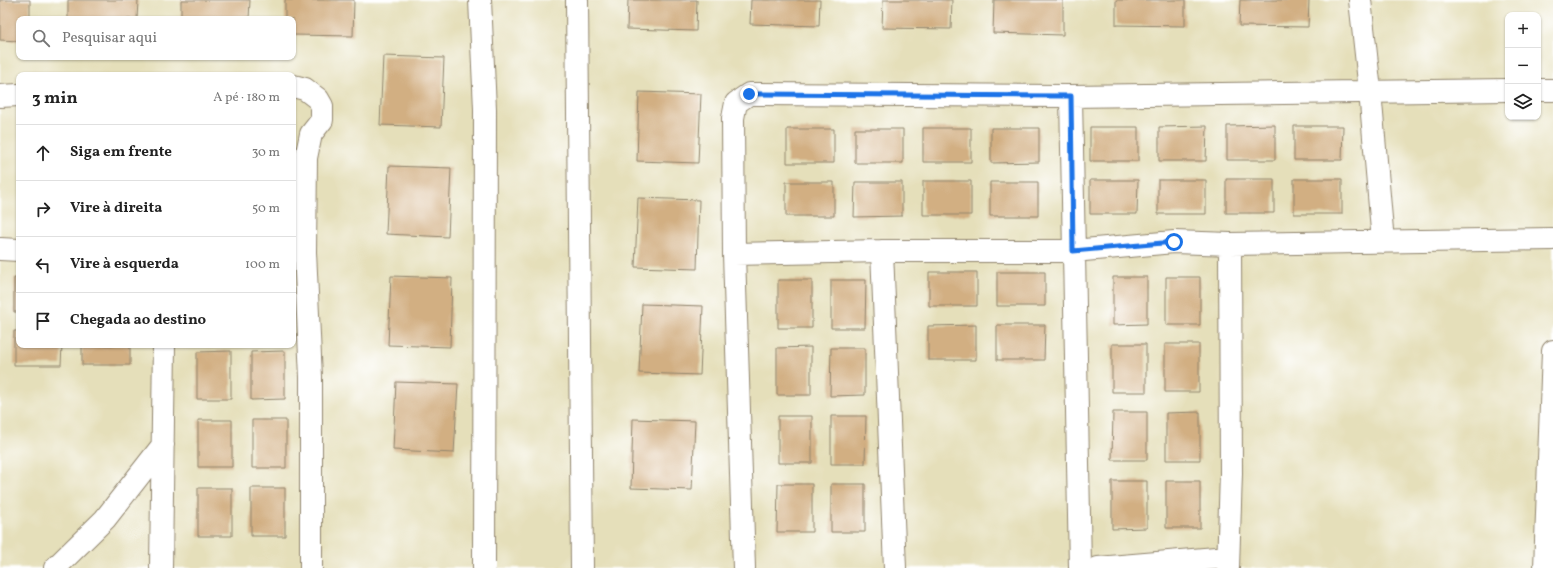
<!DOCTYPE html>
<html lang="pt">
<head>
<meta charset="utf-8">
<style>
  :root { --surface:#fff; --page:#f6f6f6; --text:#222; --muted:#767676; --line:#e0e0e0 }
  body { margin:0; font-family:Vollkorn,serif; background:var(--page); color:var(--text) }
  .controls { position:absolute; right:12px; top:12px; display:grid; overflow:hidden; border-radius:8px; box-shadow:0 1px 3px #0004 }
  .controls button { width:36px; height:36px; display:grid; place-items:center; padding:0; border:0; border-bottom:1px solid var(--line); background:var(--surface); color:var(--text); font:20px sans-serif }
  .stop { position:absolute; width:12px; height:12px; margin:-9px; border:3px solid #1a73e8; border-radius:50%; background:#fff }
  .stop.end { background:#1a73e8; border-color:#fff; box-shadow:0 1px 4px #0008 }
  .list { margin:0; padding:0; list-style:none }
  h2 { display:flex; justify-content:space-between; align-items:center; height:52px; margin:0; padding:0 16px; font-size:17px }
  h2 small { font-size:13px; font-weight:400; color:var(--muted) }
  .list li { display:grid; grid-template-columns:26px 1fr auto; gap:12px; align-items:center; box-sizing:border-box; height:56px; padding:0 16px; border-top:1px solid var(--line) }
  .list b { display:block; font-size:15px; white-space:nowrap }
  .list em { font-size:13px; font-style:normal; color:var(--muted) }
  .icon { flex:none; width:22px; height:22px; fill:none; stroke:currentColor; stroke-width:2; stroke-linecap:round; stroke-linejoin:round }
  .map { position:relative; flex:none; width:1553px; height:568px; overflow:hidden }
  .search { position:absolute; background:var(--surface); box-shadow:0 1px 3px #0004; left:16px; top:16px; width:280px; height:44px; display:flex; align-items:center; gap:10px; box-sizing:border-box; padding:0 14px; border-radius:8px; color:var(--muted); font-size:15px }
  .panel { position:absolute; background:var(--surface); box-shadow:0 1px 3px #0004; left:16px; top:72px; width:280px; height:276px; border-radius:8px }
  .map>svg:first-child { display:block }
  .building { fill:#d2af82 }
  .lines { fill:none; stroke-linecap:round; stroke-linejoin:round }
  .street-casing { stroke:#90846c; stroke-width:24 }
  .street { stroke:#fff; stroke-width:22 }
  .route { stroke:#1a73e8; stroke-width:5 }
</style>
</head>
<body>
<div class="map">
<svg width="1553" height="568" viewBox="0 0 1553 568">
  <rect width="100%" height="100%" fill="#fff"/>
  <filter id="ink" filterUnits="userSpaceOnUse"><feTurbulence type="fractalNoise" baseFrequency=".025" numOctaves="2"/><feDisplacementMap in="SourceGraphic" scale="8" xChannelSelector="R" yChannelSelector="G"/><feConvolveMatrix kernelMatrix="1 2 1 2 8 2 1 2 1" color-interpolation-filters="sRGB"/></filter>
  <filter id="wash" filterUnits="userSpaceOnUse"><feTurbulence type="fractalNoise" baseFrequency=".012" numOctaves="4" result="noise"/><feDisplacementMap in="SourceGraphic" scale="16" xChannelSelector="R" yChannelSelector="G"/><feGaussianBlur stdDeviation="0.9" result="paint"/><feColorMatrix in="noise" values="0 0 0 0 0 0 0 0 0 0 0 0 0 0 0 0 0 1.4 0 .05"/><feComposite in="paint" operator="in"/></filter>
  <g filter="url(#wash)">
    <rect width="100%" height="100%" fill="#e5dfba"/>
    <g id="blocks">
      <path class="building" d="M0 0H30V19H19V41L0 40Z
        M68 0H138L137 19H68Z
        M181 0H250L249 19H181Z
        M285 0H354L353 36 293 35V19H285Z
        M628 0H697L696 31 627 29Z
        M751 0H820L819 26 750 24Z
        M883 0H952L951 29 882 28Z
        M994 0H1063V35L993 33Z
        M1116 0H1185V26L1116 25Z
        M1240 0H1309L1308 27 1239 26Z
        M383 56 444 58 441 127 380 125Z
        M639 92 701 94 698 163 637 161Z
        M1275 125V160H1227V126Z
        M1207 126 1206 161H1159V127Z
        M1294 126H1343L1342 160H1294Z
        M1090 127H1138V161H1090Z
        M923 128H971V162H923Z
        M991 128H1039V162L991 163Z
        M787 129H834V163H787Z
        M855 129H903V163H855Z
        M389 166 451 168 448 237 386 234Z
        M1226 179H1274V213H1226Z
        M1294 179H1342V214H1294Z
        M1090 180H1138L1137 214H1090Z
        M1158 180H1206V214H1158Z
        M923 181H971V215H923Z
        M786 182H834V216H786Z
        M855 182H902V216L854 217Z
        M990 182H1038V216H990Z
        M638 198 699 200 697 269 635 267Z
        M929 272H977V306H929Z
        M997 272H1045V306H997Z
        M391 276 452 278 450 347 388 345Z
        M1113 277H1147V324L1113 325Z
        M1166 277H1200V325H1166Z
        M14 278H19V312H14Z
        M778 280H812V328H778Z
        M831 280H866L865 328H831Z
        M642 304 703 306 700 375 639 373Z
        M976 325V360H928V326Z
        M997 325H1045L1044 360H997Z
        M14 331H19V345H62L61 365H14Z
        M1112 344H1146V392H1112Z
        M1165 344H1199V392H1165Z
        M82 345H130V365H82Z
        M811 347V395H777V348Z
        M831 348H865V395L830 396Z
        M231 351V399H197V352Z
        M285 351V399L251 400V352Z
        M396 382 458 384 454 453 393 450Z
        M1113 412H1147V460H1112Z
        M1200 412V460H1166V413Z
        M778 416H812V463H778Z
        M831 416H866L865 464H831Z
        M633 419 695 421 692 490 631 488Z
        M198 420H232V467H198Z
        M252 420H286V468H252Z
        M1112 481H1147V528L1112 529Z
        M1166 481H1200V528H1166Z
        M778 484H812V532H777Z
        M831 484H865V532H831Z
        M198 488H232V536H198Z
        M251 488H285V536H251Z"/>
    </g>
  </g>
  <g filter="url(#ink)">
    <use href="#blocks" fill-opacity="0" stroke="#90846c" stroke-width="1"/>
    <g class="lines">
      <defs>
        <path id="street" d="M480 0 485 109 484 568
          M577 0 582 568
          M1360 0 1370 91 1383 242
          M293 86 305 89 318 99 322 106V120L311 134 306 158 305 252 311 377V568
          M1538 90H1553
          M0 96 19 95
          M1071 96 1080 568
          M0 249 19 250
          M882 251 895 568
          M734 254 882 251H1073L1174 242 1230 244 1553 239
          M55 568 105 519 163 445
          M161 568 164 345
          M744 568 734 254 733 118 736 103 749 94 1071 96 1508 90
          M1098 568 1228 557
          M1228 568 1231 473 1230 244
          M1545 568 1553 351"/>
      </defs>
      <use href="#street" class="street-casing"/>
      <use href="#street" class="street"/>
    </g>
  </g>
  <g class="lines" filter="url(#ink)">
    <path class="route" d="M749 94 1071 96 1073 251 1174 242"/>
  </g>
</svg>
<div class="controls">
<button>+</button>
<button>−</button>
<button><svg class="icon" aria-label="layers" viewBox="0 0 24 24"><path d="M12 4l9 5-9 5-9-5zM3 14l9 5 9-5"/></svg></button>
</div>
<div class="stop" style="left:1174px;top:242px"></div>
<div class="stop end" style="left:749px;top:94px"></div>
<div class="search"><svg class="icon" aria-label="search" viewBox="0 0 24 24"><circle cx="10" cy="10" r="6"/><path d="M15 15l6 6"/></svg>Pesquisar aqui</div>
<section class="panel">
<h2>3 min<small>A pé · 180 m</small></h2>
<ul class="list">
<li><svg class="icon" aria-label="ahead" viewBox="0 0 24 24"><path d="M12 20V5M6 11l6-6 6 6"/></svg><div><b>Siga em frente</b></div><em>30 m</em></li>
<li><svg class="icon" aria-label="right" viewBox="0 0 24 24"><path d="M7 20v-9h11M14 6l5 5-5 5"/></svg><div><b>Vire à direita</b></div><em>50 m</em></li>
<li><svg class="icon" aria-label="left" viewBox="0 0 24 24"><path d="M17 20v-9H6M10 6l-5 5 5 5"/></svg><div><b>Vire à esquerda</b></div><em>100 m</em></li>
<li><svg class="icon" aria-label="arrive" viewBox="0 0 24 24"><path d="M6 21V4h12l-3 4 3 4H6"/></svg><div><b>Chegada ao destino</b></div></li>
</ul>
</section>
</div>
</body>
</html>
